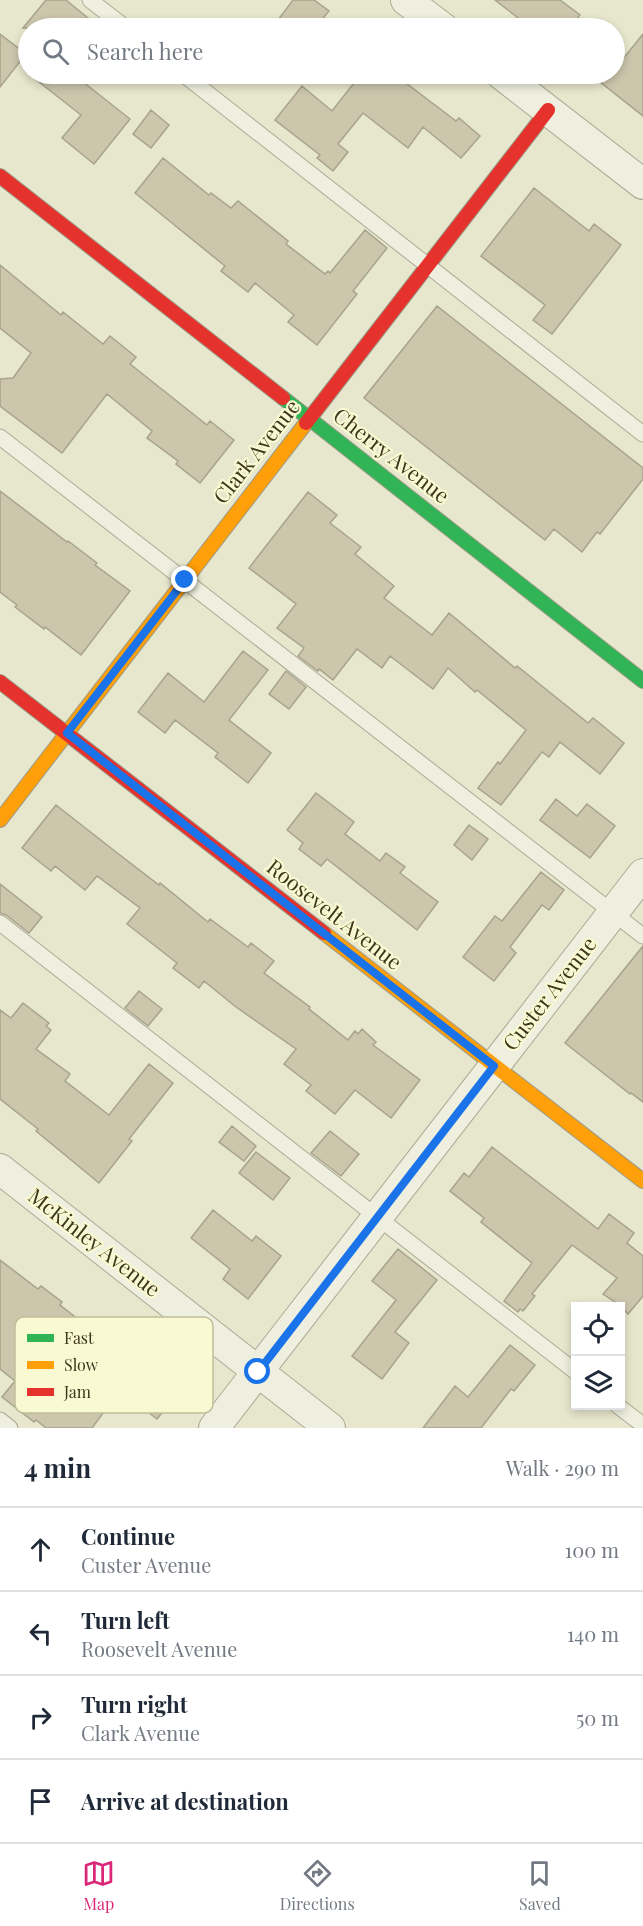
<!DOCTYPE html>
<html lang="en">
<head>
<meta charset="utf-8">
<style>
  :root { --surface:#fff; --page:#f2f2f3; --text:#1f2937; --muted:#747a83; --line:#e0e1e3; --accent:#db2777 }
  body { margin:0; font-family:"Playfair Display",serif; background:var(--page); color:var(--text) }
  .controls { position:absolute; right:18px; bottom:18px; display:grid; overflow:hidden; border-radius:0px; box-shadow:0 3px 9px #0003 }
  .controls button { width:54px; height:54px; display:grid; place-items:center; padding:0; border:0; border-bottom:2px solid var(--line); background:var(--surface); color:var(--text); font:30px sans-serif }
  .stop { position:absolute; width:18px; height:18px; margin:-14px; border:4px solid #1a73e8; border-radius:50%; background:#fff }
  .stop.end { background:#1a73e8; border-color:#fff; box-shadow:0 2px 6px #0008 }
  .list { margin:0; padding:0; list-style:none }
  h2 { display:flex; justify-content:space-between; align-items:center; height:78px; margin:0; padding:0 24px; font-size:26px }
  h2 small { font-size:20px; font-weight:400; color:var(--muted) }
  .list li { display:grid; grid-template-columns:39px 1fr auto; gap:18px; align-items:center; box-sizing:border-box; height:84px; padding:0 24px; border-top:2px solid var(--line) }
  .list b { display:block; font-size:22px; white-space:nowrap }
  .list p { margin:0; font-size:20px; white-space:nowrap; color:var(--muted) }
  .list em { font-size:20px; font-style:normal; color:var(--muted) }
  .icon { flex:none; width:33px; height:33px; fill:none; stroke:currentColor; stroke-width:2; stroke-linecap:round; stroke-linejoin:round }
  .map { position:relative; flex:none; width:643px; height:1428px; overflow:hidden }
  .search { position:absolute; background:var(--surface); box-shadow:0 3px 9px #0003; left:18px; right:18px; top:18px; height:66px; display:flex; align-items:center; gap:15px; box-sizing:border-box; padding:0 21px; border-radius:33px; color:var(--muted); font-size:22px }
  .sheet { height:414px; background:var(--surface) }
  nav { display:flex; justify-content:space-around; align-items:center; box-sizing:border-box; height:84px; border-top:2px solid var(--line); background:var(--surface); font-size:16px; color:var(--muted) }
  nav a { display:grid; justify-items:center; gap:3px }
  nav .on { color:var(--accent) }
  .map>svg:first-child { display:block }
  .building { fill:#ccc6ad; stroke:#a8a38c; stroke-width:1.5 }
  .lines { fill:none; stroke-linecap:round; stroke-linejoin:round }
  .lane-casing { stroke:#acaa96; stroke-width:17 }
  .street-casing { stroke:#acaa96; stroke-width:32 }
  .fast-casing { stroke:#9c9a86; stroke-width:16 }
  .slow-casing { stroke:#9c9a86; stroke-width:16 }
  .jam-casing { stroke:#9c9a86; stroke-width:16 }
  .lane { stroke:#efefdf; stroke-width:15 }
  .street { stroke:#efefdf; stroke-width:30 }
  .fast { stroke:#30b455; stroke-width:14 }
  .slow { stroke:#ff9f0a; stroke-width:14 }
  .jam { stroke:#e5322d; stroke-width:14 }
  .route { stroke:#1a73e8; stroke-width:8 }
  .labels { text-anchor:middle; stroke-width:4.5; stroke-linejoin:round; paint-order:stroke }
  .street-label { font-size:21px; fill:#3d351c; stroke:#f9f9d2 }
  .key { fill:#f9f9d2; stroke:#c1be9b; stroke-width:1.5 }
  .key-label { font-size:16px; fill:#3d351c }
</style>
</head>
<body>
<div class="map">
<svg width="643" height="1428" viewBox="0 0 643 1428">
  <rect width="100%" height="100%" fill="#e7e7cd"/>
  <path class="building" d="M46 0H66L100 28H23Z
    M293 0H314L329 11 315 28H272Z
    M495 0H560L580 15 570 28H531Z
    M0 34 26 54 0 87Z
    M643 34V116L590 74H615V52L623 59Z
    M29 74H73L130 119 94 164 62 138 81 115Z
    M361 74H394L456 121 459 118 480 136 461 158 423 127 408 148 363 113 338 144 348 152 333 171 317 158 320 155 275 120 302 86 332 111Z
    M151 110 169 125 151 148 133 134Z
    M163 158 209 195 211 193 231 208 238 201 288 241 286 244 325 274 328 271 330 273 365 230 387 248 353 291 357 294 317 345 288 322 294 315 255 283 248 292 221 271 225 266 135 193Z
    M534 188 589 231 594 224 621 245 552 334 533 320 545 305 481 256Z
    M0 265 61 315 63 312 103 344 110 336 136 357 130 364 207 425 210 421 234 440 200 483 176 464 178 461 147 438 152 431 107 394 62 453 0 406V379L13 378 31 353 0 328Z
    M437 306 643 468V479L600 534 597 532 582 552 554 529 545 540 364 398Z
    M0 491 67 542 68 541 97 563 95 565 130 591 81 655 45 627 44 629 15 607 17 605 0 592Z
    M308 492 337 515 330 523 361 547 355 554 394 586 384 598 432 635 449 613 515 668 517 666 588 723 593 718 624 743 600 774 560 742 549 757 542 752 501 805 478 788 498 762 500 764 526 730 477 690 475 692 448 668 433 689 390 656 382 668 357 649 333 680 319 669 318 671 298 656 304 648 277 628 296 604 249 568Z
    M243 651 268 670 229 720 271 753 248 783 215 757 218 753 175 720 165 733 138 712 168 673 204 702Z
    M286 671 306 687 289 709 269 694Z
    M316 793 354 822 345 834 380 861 386 853 405 867 400 873 438 902 417 930 327 859 321 866 299 849 303 843 287 830Z
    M556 799 577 816 587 804 615 826 590 858 540 820Z
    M56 805 116 852 159 885 160 883 208 922 210 919 248 947 251 943 274 961 264 973 310 1007 309 1009 348 1040 355 1031 358 1034 362 1029 376 1042 373 1045 420 1080 391 1118 355 1090 335 1114 306 1091 311 1085 284 1064 296 1049 236 1007 204 981 199 988 173 968 177 963 127 924 140 908 97 876 85 890 55 866 51 871 22 848Z
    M469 825 488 839 472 860 454 845Z
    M541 872 564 890 549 910 542 905 510 947 516 953 494 981 463 957 495 916 502 921Z
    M0 884 42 917 29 933 6 915 0 913Z
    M643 946V1102L631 1093 630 1094 565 1043Z
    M139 991 162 1009 148 1026 125 1008Z
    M23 1003 49 1023 46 1026 51 1030 36 1049 70 1074 65 1081 109 1115 149 1064 173 1083 129 1139 132 1141 99 1183 36 1131 38 1129 0 1099V1010L11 1018Z
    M232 1126 256 1146 244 1161 219 1142Z
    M330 1131 359 1154 341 1176 311 1153Z
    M492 1147 598 1229 609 1214 634 1233 627 1243 643 1256V1296L628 1314 621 1306 603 1294 617 1278 572 1245 532 1294 535 1296 523 1311 520 1309 518 1312 504 1301 532 1263 481 1222 484 1218 450 1191 464 1173 469 1177Z
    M256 1152 290 1178 273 1200 239 1173Z
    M213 1210 252 1241 256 1236 281 1256 248 1299 223 1279 230 1269 191 1238Z
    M398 1249 437 1280 395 1332 409 1343 382 1379 352 1356 396 1300 372 1281Z
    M0 1260 38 1289 41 1286 62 1302 60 1305 114 1347 116 1344 179 1392 157 1419 120 1390 92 1428H46L36 1420 34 1422 2 1397 15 1381 0 1369Z
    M510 1345 535 1365 514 1391 511 1389 481 1428H423L455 1386 468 1397Z"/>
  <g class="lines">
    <defs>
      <path id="lane" d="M90 0 126 28
        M183 74 643 434
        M0 437 643 936
        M0 923 576 1372
        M618 1406 643 1425
        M0 1420 10 1428"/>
      <path id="street" d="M406 0 443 28
        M501 74 643 184
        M0 1169 330 1428
        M214 1428 643 874"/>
      <path id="fast" d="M283 398 643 681"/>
      <path id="slow" d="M0 820 306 423
        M324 933 643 1181"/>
      <path id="jam" d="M0 176 283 398
        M306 423 548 110
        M0 682 324 933"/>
    </defs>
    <use href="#lane" class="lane-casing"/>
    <use href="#street" class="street-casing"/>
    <use href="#fast" class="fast-casing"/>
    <use href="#slow" class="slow-casing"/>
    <use href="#jam" class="jam-casing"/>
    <use href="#lane" class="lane"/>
    <use href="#street" class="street"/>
    <use href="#fast" class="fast"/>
    <use href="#slow" class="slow"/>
    <use href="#jam" class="jam"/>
  </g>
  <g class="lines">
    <path class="route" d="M185 580 67 733 494 1066 258 1372"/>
  </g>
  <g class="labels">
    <g class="street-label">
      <text transform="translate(257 452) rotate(-52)" y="7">Clark Avenue</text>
      <text transform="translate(391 456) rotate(38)" y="7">Cherry Avenue</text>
      <text transform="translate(334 915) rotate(38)" y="7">Roosevelt Avenue</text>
      <text transform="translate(550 994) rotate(-52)" y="7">Custer Avenue</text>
      <text transform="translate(94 1243) rotate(38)" y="7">McKinley Avenue</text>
    </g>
  </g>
  <rect x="15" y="1317" width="198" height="96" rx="9" class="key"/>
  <rect x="27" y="1334" width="27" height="8" fill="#30b455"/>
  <rect x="27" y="1361" width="27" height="8" fill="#ff9f0a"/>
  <rect x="27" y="1388" width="27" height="8" fill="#e5322d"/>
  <g class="key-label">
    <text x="64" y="1344">Fast</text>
    <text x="64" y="1371">Slow</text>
    <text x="64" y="1398">Jam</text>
  </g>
</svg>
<div class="controls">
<button><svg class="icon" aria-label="locate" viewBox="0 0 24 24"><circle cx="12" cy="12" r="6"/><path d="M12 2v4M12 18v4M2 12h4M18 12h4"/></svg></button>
<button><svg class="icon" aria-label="layers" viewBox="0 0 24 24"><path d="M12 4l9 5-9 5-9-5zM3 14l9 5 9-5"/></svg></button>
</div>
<div class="stop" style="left:258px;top:1372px"></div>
<div class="stop end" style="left:185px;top:580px"></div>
<div class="search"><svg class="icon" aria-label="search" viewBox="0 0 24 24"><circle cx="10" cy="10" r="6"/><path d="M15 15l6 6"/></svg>Search here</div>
</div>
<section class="sheet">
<h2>4 min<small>Walk · 290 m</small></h2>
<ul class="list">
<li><svg class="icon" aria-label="ahead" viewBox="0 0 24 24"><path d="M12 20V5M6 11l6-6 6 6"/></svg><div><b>Continue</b><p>Custer Avenue</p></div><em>100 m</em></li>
<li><svg class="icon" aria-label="left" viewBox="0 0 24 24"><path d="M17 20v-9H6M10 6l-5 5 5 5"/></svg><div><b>Turn left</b><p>Roosevelt Avenue</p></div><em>140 m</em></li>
<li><svg class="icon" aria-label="right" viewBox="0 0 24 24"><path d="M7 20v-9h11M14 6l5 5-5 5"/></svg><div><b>Turn right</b><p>Clark Avenue</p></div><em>50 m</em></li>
<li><svg class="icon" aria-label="arrive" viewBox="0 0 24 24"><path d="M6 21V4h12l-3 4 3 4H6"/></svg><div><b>Arrive at destination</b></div></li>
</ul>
</section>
<nav>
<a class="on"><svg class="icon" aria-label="map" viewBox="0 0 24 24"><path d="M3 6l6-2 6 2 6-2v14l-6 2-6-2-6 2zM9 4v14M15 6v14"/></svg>Map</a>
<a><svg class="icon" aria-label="directions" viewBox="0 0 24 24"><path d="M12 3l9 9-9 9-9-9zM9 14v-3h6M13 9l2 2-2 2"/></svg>Directions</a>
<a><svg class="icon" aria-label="saved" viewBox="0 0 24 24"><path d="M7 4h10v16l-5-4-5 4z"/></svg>Saved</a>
</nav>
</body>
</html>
